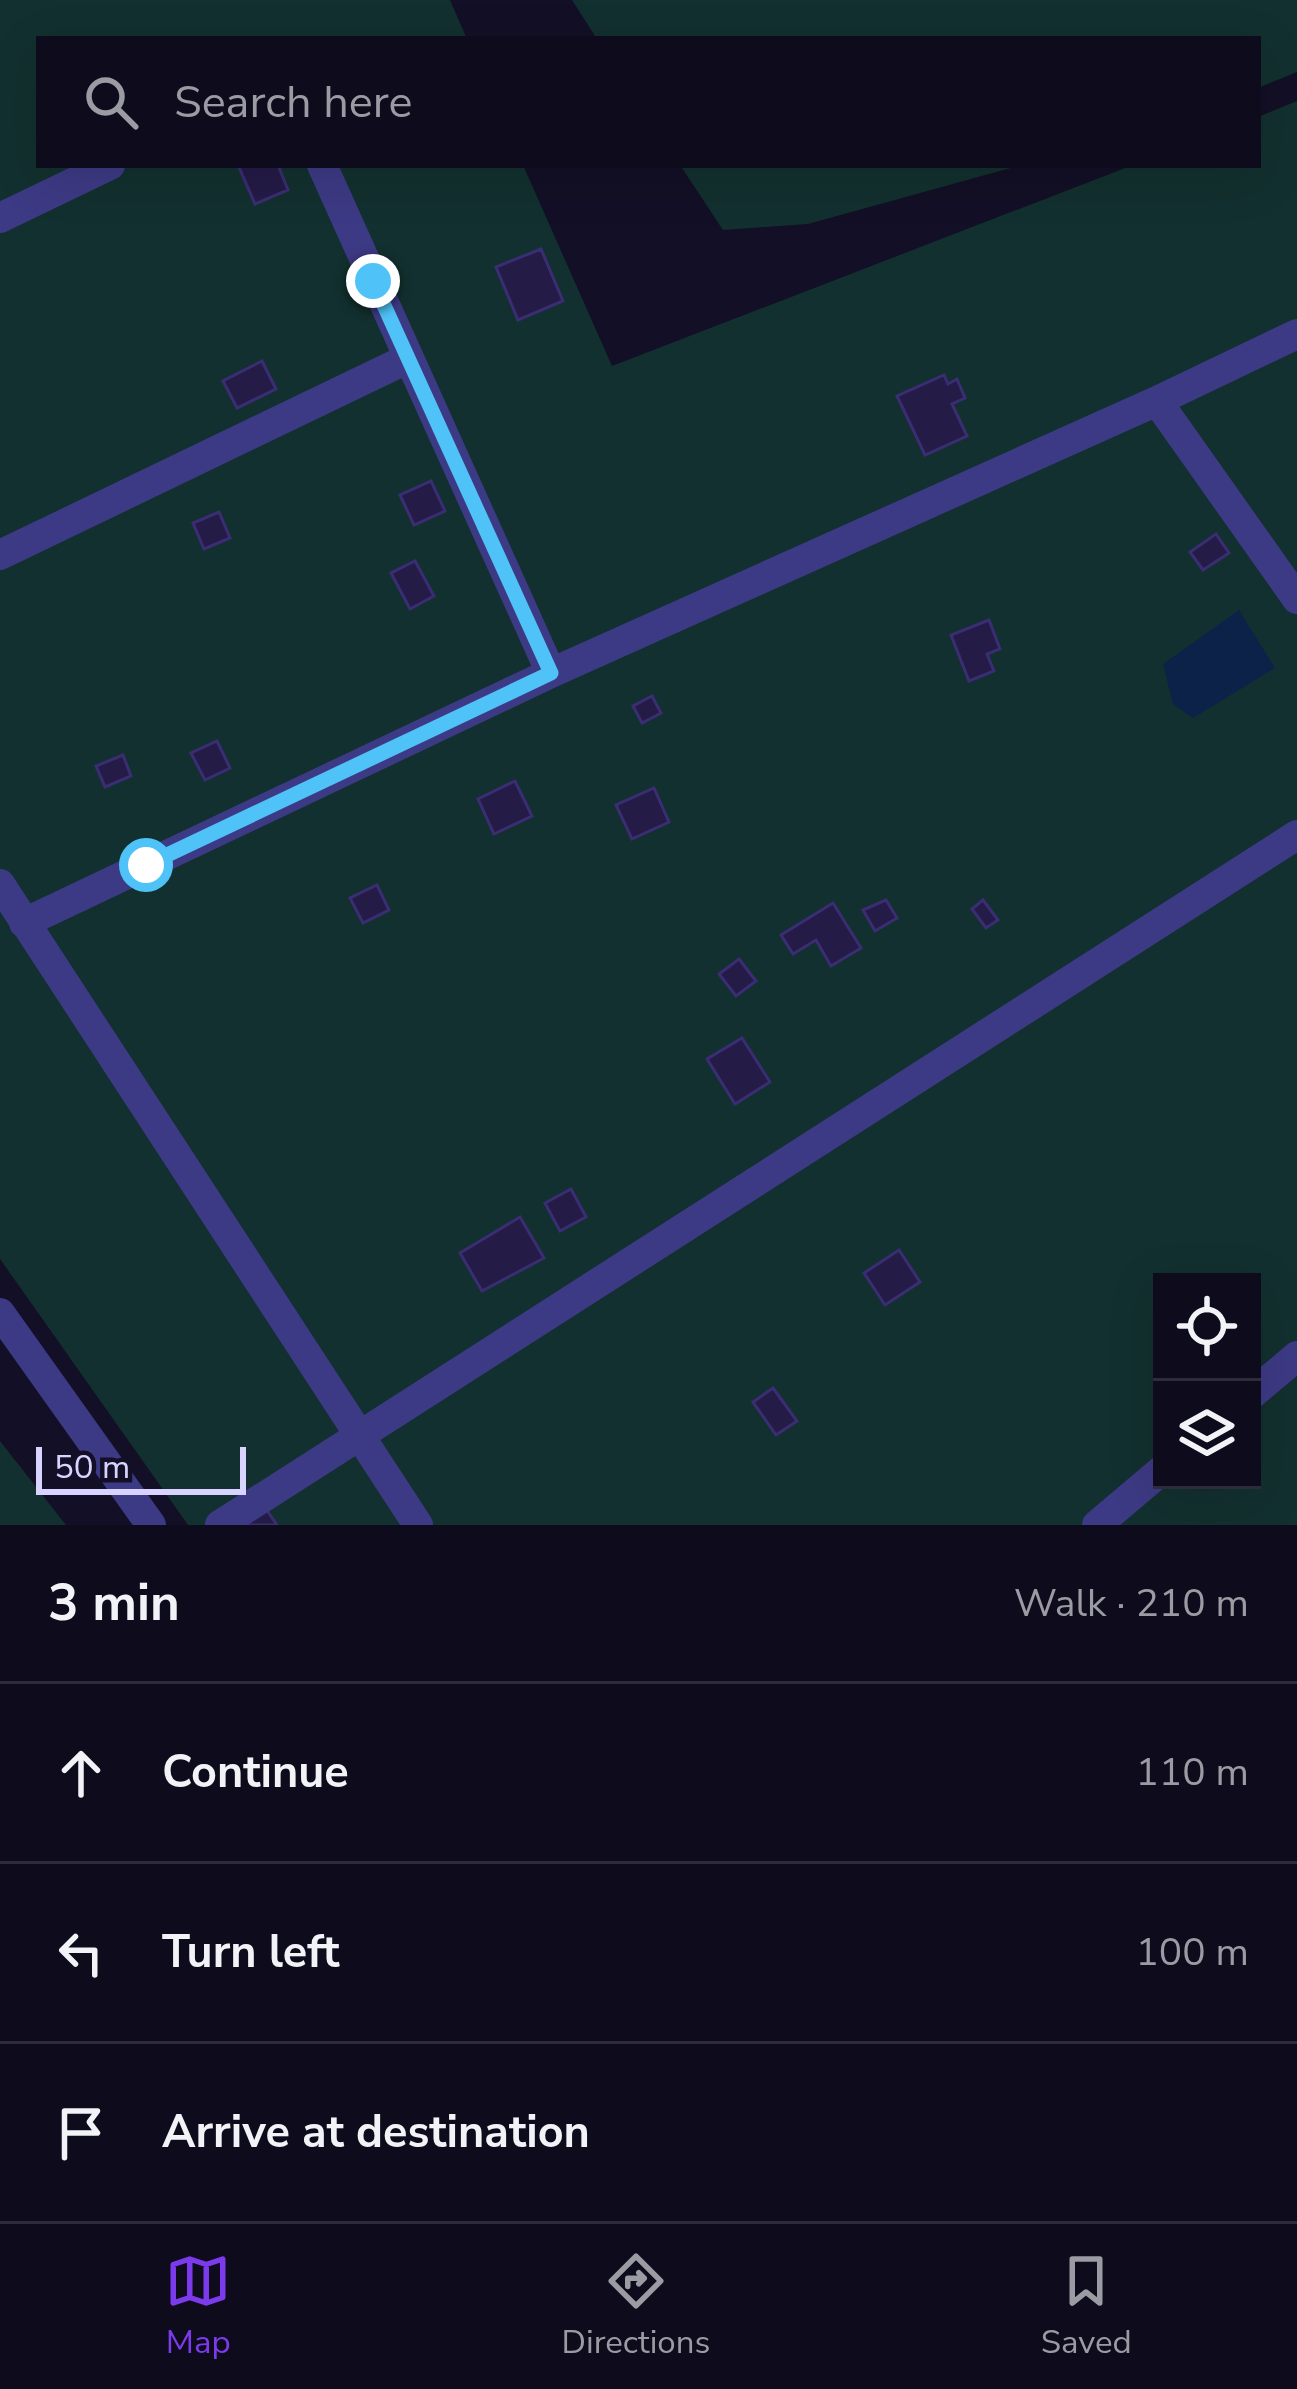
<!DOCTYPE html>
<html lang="en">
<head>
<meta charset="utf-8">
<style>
  :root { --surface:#0e0b1c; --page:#171425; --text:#f1f3f6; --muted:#9b9ba3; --line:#2e2b3b; --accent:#7c3aed }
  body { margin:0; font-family:"Nunito Sans",sans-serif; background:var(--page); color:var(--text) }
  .controls { position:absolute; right:36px; bottom:36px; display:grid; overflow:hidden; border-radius:0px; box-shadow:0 12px 48px #0002 }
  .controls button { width:108px; height:108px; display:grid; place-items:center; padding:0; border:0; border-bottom:3px solid var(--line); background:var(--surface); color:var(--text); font:60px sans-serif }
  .scale { position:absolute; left:36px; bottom:30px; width:210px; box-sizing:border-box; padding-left:12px; border:6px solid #d9d4ff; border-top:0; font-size:33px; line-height:42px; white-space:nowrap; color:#d9d4ff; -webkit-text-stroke:9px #130f26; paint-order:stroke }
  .stop { position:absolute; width:36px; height:36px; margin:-27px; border:9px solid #4fc3f7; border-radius:50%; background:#fff }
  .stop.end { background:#4fc3f7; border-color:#fff; box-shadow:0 3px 12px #0008 }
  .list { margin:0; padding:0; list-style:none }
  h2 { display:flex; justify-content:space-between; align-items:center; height:156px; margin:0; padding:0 48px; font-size:51px }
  h2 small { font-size:39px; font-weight:400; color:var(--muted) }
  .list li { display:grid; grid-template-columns:78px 1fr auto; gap:36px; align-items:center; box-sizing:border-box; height:180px; padding:0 48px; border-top:3px solid var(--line) }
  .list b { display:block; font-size:45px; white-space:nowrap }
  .list em { font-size:39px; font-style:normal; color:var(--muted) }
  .icon { flex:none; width:66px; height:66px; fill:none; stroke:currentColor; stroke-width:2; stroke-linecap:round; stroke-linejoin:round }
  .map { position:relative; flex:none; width:1297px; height:1525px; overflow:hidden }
  .search { position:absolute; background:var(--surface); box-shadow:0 12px 48px #0002; left:36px; right:36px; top:36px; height:132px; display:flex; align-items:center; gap:30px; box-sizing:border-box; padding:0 42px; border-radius:0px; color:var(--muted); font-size:45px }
  .sheet { height:696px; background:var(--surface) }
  nav { display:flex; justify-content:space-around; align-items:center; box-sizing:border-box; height:168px; border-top:3px solid var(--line); background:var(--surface); font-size:33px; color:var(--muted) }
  nav a { display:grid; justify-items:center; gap:6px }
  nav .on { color:var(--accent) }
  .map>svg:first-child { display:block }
  .green { fill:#12302f; fill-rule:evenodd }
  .water { fill:#0c2248 }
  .building { fill:#241b47; stroke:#3b2d73; stroke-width:3 }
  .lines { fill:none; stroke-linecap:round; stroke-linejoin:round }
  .minor { stroke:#3d3a85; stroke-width:30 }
  .route { stroke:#4fc3f7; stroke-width:15 }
</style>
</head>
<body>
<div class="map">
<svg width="1297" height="1525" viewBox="0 0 1297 1525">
  <rect width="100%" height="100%" fill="#130f26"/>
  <path class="green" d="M0 0H450L467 39H39V165H523L612 366 1133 165H1258V117L1297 101V1525H188L0 1259ZM1162 1282H1252V1480H1162Z
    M572 0H1297V72L1258 88V39H597Z
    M680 165H1022L808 224 723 230Z
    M0 1441 66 1525H0Z"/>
  <path class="water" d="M1239 610 1275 668 1193 718 1173 704 1163 664Z"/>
  <path class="building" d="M238 165H278L288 190 255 204Z
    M541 249 563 301 518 320 496 267Z
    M262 361 276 389 237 408 223 381Z
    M944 375 948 384 957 379 965 398 952 404 967 436 925 455 897 396Z
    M431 481 445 511 414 525 400 495Z
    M219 512 230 538 204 549 193 523Z
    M1216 534 1229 553 1203 570 1190 552Z
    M415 561 434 596 410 609 391 573Z
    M989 620 1000 649 987 654 994 671 969 681 951 635Z
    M652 696 661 713 642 723 633 706Z
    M217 741 230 768 205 780 191 753Z
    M123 755 131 776 105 787 96 766Z
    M515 781 532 816 494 834 478 799Z
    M654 788 669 822 632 839 616 805Z
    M377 885 389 910 363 923 350 898Z
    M886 900 897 918 875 931 863 910Z
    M983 900 998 920 986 928 972 909Z
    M833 903 861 948 831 966 816 940 793 954 781 935Z
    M739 959 756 981 736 996 719 974Z
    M742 1038 770 1082 735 1104 707 1059Z
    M571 1189 586 1217 560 1231 545 1203Z
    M520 1217 544 1258 482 1291 460 1253Z
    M899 1250 920 1282 885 1305 864 1273Z
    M773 1388 797 1421 776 1435 753 1402Z
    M266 1509 277 1525H242Z"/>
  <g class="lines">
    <path class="minor" d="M322 165 551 673
      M0 218 110 165
      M1157 401 1297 599
      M0 555 407 359
      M0 884 418 1525
      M24 923 551 673 1157 401 1297 334
      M0 1313 151 1525
      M1252 1394 1297 1356
      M220 1525 1297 835
      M1097 1525 1162 1470"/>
  </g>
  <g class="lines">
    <path class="route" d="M146 865 551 673 373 281"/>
  </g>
</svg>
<div class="controls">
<button><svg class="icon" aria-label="locate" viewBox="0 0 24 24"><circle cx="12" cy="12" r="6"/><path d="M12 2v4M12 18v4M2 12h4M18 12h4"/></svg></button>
<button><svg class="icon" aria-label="layers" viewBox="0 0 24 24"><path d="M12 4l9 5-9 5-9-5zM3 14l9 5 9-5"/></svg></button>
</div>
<div class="scale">50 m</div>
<div class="stop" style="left:146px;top:865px"></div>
<div class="stop end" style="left:373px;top:281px"></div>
<div class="search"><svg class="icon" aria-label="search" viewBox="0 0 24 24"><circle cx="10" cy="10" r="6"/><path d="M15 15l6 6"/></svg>Search here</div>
</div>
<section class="sheet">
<h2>3 min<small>Walk · 210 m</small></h2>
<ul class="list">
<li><svg class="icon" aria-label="ahead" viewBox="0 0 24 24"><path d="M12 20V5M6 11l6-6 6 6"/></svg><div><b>Continue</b></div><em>110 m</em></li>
<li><svg class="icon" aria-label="left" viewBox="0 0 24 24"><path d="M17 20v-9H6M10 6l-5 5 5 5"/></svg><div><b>Turn left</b></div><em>100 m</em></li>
<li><svg class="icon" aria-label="arrive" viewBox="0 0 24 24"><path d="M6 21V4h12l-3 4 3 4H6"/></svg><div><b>Arrive at destination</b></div></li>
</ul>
</section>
<nav>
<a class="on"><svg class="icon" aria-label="map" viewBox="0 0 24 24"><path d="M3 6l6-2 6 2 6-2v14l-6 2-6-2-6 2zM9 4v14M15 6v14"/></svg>Map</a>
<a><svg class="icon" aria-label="directions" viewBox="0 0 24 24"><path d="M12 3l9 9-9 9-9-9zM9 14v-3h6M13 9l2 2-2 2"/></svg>Directions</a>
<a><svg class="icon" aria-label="saved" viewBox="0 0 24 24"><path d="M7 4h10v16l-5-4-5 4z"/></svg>Saved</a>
</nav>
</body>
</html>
